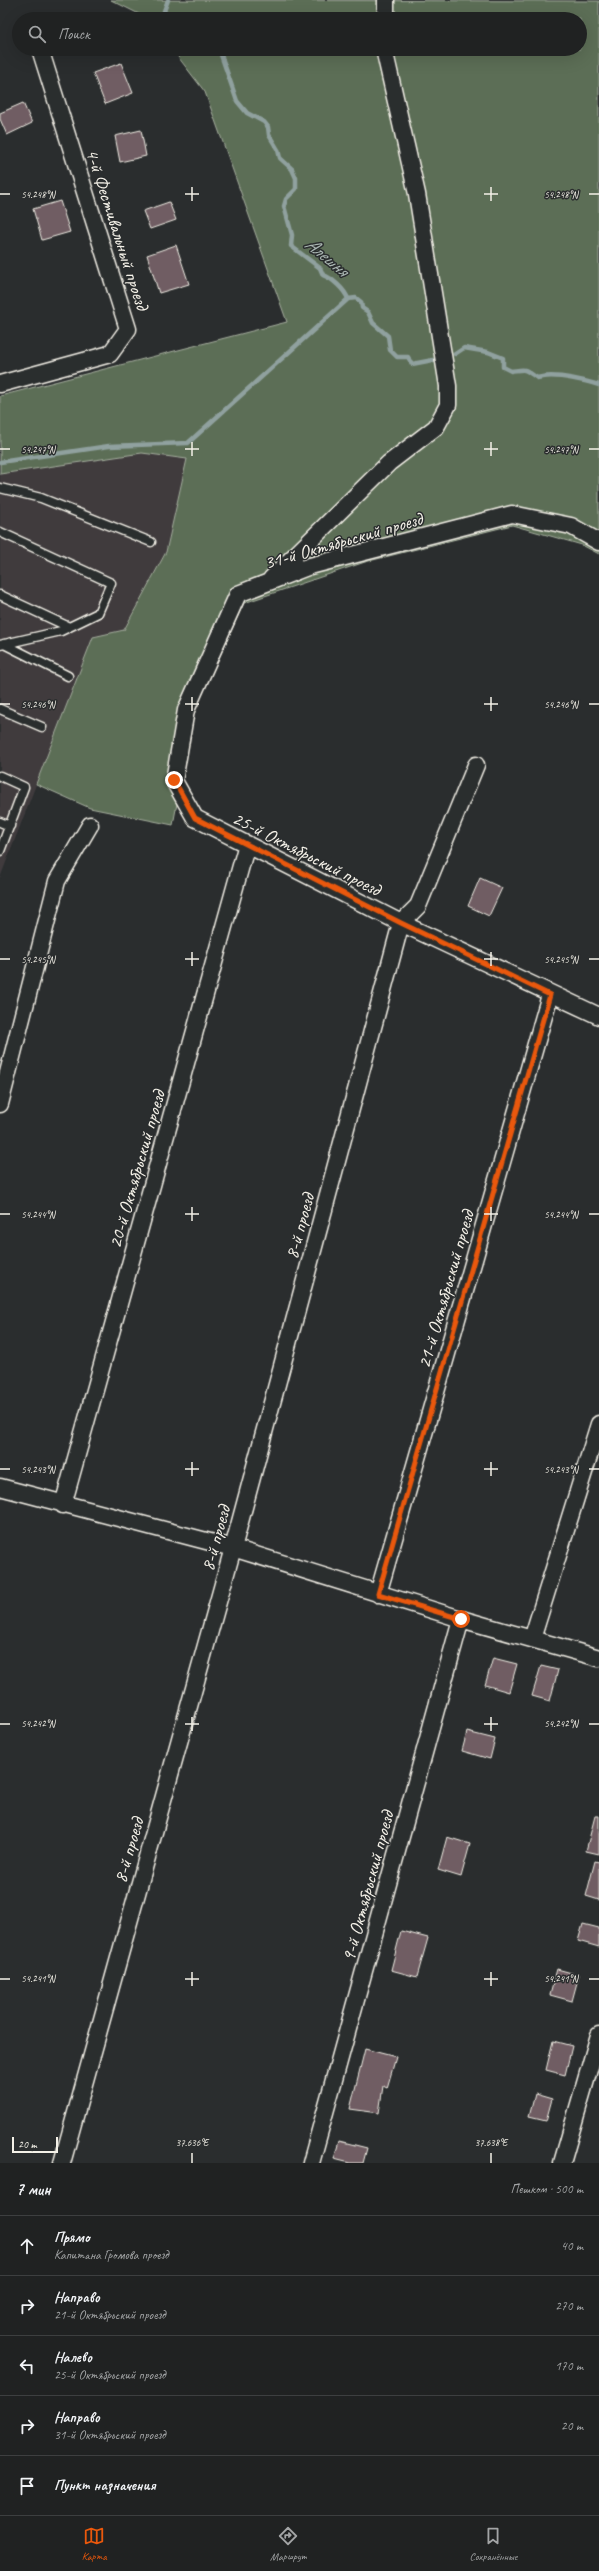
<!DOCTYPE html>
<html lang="ru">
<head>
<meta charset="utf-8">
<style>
  :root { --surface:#202222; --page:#2d2f2f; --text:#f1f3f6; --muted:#a2a4a5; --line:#3d3f40; --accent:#ea580c }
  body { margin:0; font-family:Caveat,sans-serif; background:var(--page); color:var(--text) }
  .scale { position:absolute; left:12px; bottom:10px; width:46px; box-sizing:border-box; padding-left:4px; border:2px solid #f4f1e8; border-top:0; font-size:11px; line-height:14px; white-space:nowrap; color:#f4f1e8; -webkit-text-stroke:3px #2a2d2e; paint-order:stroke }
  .stop { position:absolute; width:12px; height:12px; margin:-9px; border:3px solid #ea580c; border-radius:50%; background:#fff }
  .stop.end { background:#ea580c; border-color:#fff; box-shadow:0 1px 4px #0008 }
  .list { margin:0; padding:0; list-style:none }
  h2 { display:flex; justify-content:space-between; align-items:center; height:52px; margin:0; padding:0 16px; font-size:17px }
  h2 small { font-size:13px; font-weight:400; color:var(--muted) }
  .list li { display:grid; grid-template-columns:26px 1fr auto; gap:12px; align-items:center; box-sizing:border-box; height:60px; padding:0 16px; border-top:1px solid var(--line) }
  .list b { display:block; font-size:15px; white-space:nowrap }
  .list p { margin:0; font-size:13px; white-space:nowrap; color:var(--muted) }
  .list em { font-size:13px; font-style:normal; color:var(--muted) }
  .icon { flex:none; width:22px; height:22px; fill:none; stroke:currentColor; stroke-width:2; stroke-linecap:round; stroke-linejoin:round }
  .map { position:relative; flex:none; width:599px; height:2163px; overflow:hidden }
  .search { position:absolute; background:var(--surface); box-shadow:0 4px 16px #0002; left:12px; right:12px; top:12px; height:44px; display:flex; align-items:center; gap:10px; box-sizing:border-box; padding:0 14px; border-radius:22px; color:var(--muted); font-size:15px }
  .sheet { height:352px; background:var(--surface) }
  nav { display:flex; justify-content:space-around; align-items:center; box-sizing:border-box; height:56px; border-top:1px solid var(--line); background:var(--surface); font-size:11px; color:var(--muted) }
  nav a { display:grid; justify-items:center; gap:2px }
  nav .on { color:var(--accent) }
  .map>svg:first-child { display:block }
  .built { fill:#3f3b3e }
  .green { fill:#5c6e57; stroke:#a8b0a0 }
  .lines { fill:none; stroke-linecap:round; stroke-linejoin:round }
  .stream { stroke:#90a19f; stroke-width:4.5 }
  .building { fill:#6f5d63; stroke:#f4f1e8 }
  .lane-casing { stroke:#f4f1e8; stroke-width:11 }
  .street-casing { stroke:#f4f1e8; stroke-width:19 }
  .lane { stroke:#2a2d2e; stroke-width:8 }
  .street { stroke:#2a2d2e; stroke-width:16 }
  .route { stroke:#ea580c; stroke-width:5 }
  .ticks { fill:none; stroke:#f4f1e8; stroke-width:1.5 }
  .labels { text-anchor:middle; stroke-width:3; stroke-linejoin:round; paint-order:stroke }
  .street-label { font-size:19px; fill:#f4f1e8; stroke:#2a2d2e }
  .water-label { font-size:20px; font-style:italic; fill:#a9b5b1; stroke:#2a2d2e }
  .ticks-label { font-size:10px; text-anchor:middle; fill:#f4f1e8; stroke:#2a2d2e; stroke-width:3; stroke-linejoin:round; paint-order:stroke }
</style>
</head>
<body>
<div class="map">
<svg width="599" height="2163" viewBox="0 0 599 2163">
  <rect width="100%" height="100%" fill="#2a2d2e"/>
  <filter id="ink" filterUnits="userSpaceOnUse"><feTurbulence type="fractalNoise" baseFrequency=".025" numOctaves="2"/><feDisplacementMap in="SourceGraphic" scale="8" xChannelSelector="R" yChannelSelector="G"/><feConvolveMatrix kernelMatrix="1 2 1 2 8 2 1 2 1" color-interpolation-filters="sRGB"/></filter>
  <g filter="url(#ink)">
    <path class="built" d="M142 453 187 459 166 552 124 630 93 637 0 878V474Z"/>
    <path class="green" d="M111 0 599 1V554L582 545 512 525 365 562 244 603 194 712 173 825 90 808 36 784 93 637 124 630 166 552 187 459 142 453 0 474V396L287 322 205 92 172 49H580V19H149Z"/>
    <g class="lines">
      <path class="stream" d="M168 0 164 11 168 16 177 19
        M219 49 237 101 247 113 264 122 268 127 269 135 278 150 280 158 292 169 296 178V189L286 199 284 206 292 235 291 246 320 268 323 275C332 278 345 290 348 299L356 298 361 302 362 308 368 312 373 323 388 336 390 350 397 357H408L412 364 433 360
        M455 354 464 348 488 352 503 358V367L511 371C527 369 523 368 537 378 554 373 582 380 599 385
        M0 462 109 446 188 443 348 299"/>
    </g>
    <path class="building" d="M121 63 133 93 105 104 93 73Z
      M23 103 32 123 7 135 0 119V113Z
      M141 130 146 156 120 162 115 136Z
      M60 201 70 232 42 240 33 209Z
      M169 202 176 220 150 229 143 211Z
      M176 245 189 284 159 293 147 255Z
      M480 878 502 888 489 916 468 906Z
      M493 1658 517 1664 509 1692 485 1685Z
      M541 1666 558 1670 550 1701 532 1696Z
      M467 1732 495 1739 490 1759 462 1751Z
      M595 1816H599V1854L586 1851Z
      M447 1837 470 1844 461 1877 438 1870Z
      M595 1861 599 1862V1900L586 1896Z
      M583 1924 599 1928V1947L578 1941Z
      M401 1931 428 1938 417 1977 391 1970Z
      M557 1969 579 1975 572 2001 550 1995Z
      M553 2041 572 2046 565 2075 546 2070Z
      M365 2049 396 2057 387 2088 383 2086 379 2113 350 2109Z
      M535 2094 552 2099 546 2121 529 2117Z
      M339 2141 367 2148 363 2163H350L334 2159Z"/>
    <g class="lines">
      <defs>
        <path id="lane" d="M0 488 41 498 151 542
          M0 532 111 583 98 613 61 631 0 645
          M0 595 69 627
          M4 644 68 676
          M0 709 42 727
          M0 776 24 787 0 851
          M0 822 10 826"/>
        <path id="street" d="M386 19V0
          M0 384 110 354 128 329 40 49
          M599 542 571 526 512 514 310 566 238 594 186 710 174 781 195 818 401 923 599 1016
          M271 579 389 463 436 427 448 405V386L417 194 384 49
          M0 1104 57 881 90 825
          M0 1487 233 1548 461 1619 599 1658
          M63 1505 247 844
          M378 1594 550 995
          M532 1639 599 1424
          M62 2163 233 1548 401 923 418 906 476 765
          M311 2163 461 1619
          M562 2163 599 2035"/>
      </defs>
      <use href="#lane" class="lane-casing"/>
      <use href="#street" class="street-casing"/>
      <use href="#lane" class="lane"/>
      <use href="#street" class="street"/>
    </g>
  </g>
  <g class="lines" filter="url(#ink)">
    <path class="route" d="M174 780 195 818 401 923 550 995 378 1594 461 1619"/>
  </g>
  <path class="ticks" d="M192 187V201M491 187V201M0 194H10M185 194H199M484 194H498M589 194H599M192 442V456M491 442V456M0 449H10M185 449H199M484 449H498M589 449H599M192 697V711M491 697V711M0 704H10M185 704H199M484 704H498M589 704H599M192 952V966M491 952V966M0 959H10M185 959H199M484 959H498M589 959H599M192 1207V1221M491 1207V1221M0 1214H10M185 1214H199M484 1214H498M589 1214H599M192 1462V1476M491 1462V1476M0 1469H10M185 1469H199M484 1469H498M589 1469H599M192 1717V1731M491 1717V1731M0 1724H10M185 1724H199M484 1724H498M589 1724H599M192 1972V1986M491 1972V1986M0 1979H10M185 1979H199M484 1979H498M589 1979H599M192 2153V2163M491 2153V2163"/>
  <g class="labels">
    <g class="street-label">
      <text transform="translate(118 229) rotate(72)" y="7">4-й Фестивальный проезд</text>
      <text transform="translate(343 540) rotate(-16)" y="7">31-й Октябрьский проезд</text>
      <text transform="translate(307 853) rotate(27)" y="7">25-й Октябрьский проезд</text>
      <text transform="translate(136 1169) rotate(-74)" y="7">20-й Октябрьский проезд</text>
      <text transform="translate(299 1226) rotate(-75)" y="7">8-й проезд</text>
      <text transform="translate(445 1289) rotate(-74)" y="7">21-й Октябрьский проезд</text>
      <text transform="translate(215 1538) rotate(-75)" y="7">8-й проезд</text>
      <text transform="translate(128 1850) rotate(-74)" y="7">8-й проезд</text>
      <text transform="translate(367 1886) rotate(-75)" y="7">9-й Октябрьский проезд</text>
    </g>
    <g class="water-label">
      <text transform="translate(327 256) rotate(40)" y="7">Алешня</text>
    </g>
  </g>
  <g class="ticks-label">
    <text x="38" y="198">54.248°N</text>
    <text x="561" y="198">54.248°N</text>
    <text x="38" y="453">54.247°N</text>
    <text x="561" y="453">54.247°N</text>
    <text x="38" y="708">54.246°N</text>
    <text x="561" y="708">54.246°N</text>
    <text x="38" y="963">54.245°N</text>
    <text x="561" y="963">54.245°N</text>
    <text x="38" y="1218">54.244°N</text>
    <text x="561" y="1218">54.244°N</text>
    <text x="38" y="1473">54.243°N</text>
    <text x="561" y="1473">54.243°N</text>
    <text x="38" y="1727">54.242°N</text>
    <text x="561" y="1727">54.242°N</text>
    <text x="38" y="1982">54.241°N</text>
    <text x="561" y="1982">54.241°N</text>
    <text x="192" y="2146">37.636°E</text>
    <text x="491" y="2146">37.638°E</text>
  </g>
</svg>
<div class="scale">20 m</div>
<div class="stop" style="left:461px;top:1619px"></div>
<div class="stop end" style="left:174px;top:780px"></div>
<div class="search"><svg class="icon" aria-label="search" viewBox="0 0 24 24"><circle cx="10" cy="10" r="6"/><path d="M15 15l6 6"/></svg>Поиск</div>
</div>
<section class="sheet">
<h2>7 мин<small>Пешком · 500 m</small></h2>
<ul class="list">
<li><svg class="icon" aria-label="ahead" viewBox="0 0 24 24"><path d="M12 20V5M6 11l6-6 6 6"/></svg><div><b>Прямо</b><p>Капитана Громова проезд</p></div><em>40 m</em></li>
<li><svg class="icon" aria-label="right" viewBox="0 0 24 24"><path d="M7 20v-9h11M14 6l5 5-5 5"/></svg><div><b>Направо</b><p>21-й Октябрьский проезд</p></div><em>270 m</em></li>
<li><svg class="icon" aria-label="left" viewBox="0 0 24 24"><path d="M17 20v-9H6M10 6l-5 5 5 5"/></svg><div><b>Налево</b><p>25-й Октябрьский проезд</p></div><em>170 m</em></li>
<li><svg class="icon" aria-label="right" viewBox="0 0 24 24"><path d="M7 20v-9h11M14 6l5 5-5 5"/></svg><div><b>Направо</b><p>31-й Октябрьский проезд</p></div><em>20 m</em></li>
<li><svg class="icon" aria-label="arrive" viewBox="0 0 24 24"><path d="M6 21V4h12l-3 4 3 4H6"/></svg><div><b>Пункт назначения</b></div></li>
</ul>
</section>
<nav>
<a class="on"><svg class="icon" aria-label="map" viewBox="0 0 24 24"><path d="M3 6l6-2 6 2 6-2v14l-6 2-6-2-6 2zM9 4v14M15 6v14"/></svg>Карта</a>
<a><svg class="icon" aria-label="directions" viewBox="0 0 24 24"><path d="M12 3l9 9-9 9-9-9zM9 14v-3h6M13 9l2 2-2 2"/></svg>Маршрут</a>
<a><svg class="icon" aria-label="saved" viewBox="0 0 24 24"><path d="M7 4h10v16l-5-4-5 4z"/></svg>Сохранённые</a>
</nav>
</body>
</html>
